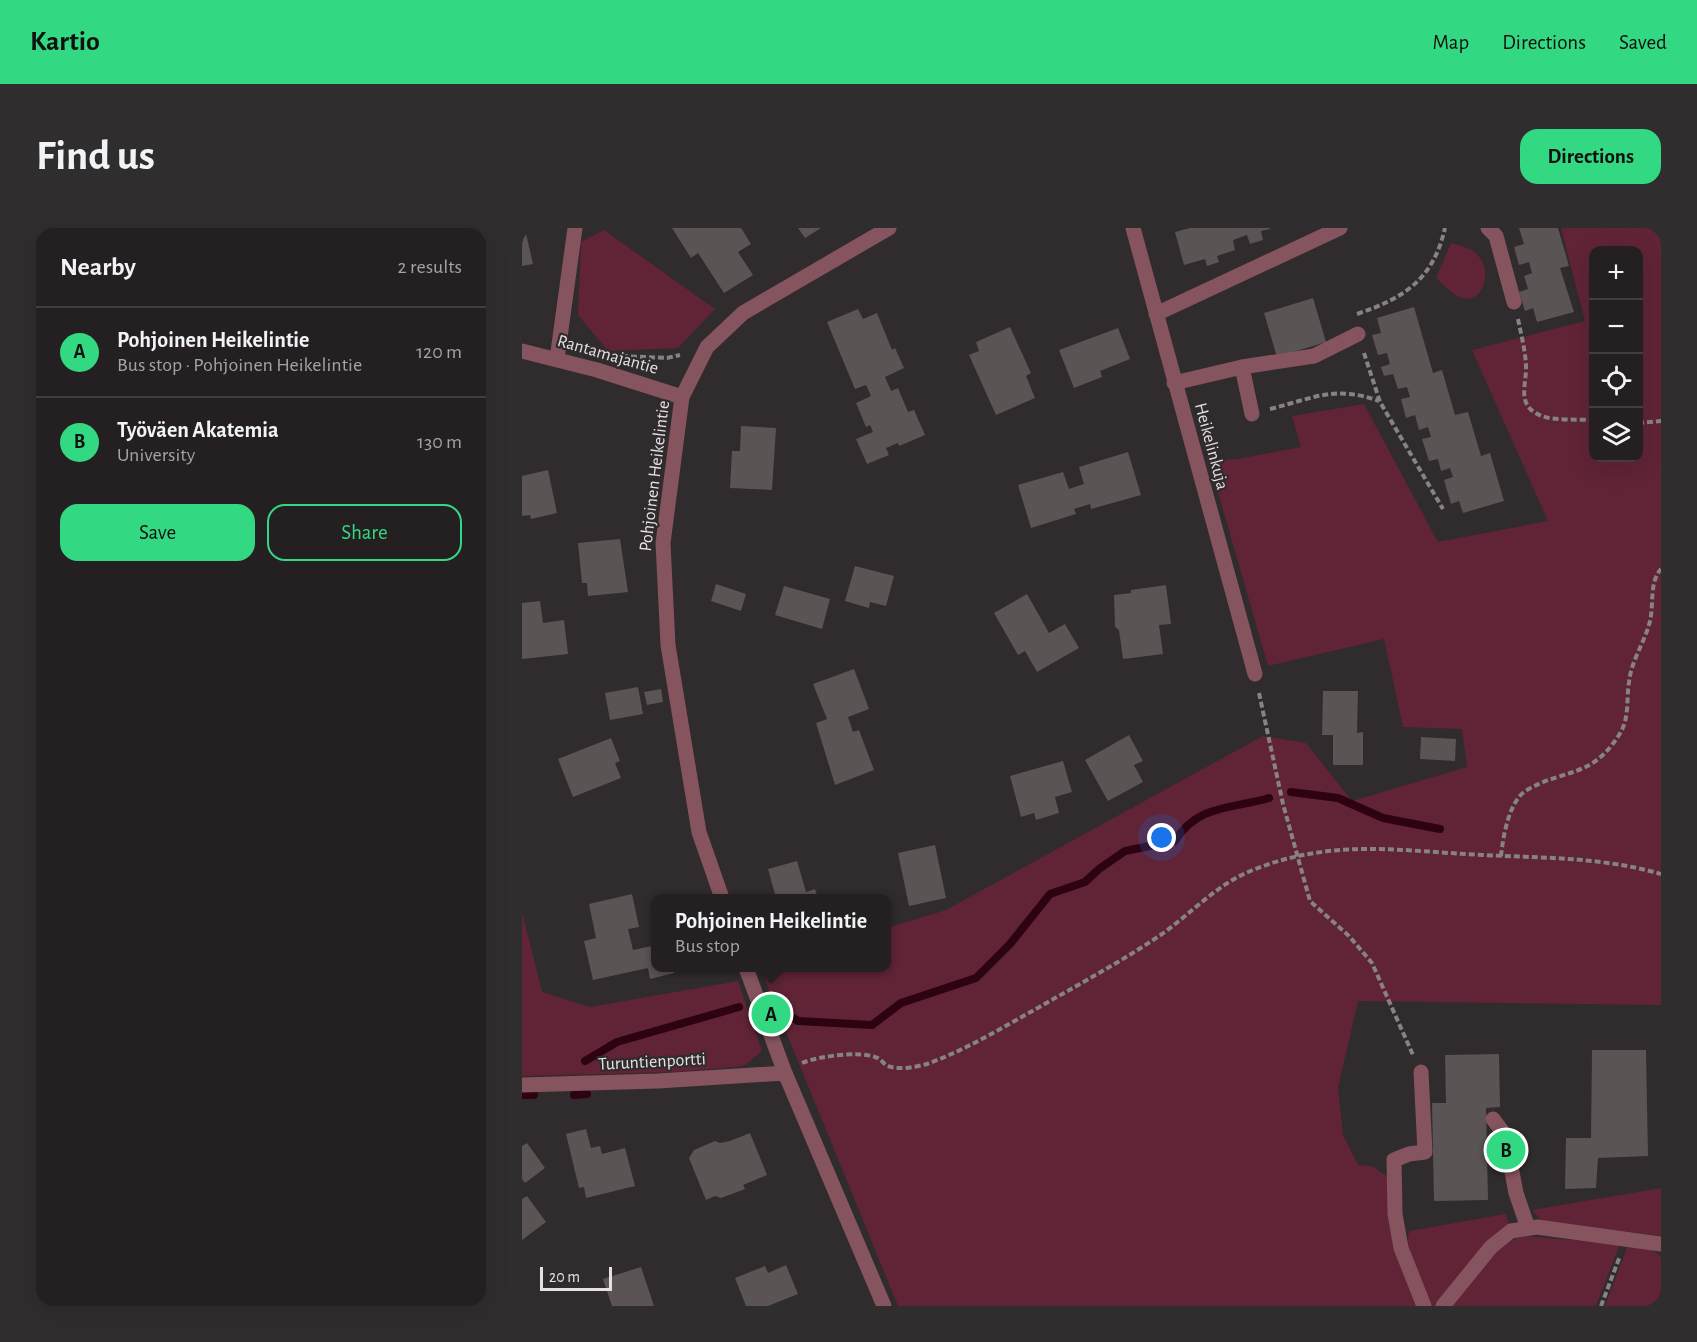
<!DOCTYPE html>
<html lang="en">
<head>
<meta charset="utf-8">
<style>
  :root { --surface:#242021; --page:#302d2e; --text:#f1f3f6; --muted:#a3a3a5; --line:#413e3f; --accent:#33d882 }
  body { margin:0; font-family:"Alegreya Sans",sans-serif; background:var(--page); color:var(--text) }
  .controls { position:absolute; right:18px; top:18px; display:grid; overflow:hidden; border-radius:12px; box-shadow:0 6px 24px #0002 }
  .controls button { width:54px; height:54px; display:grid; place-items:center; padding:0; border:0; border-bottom:2px solid var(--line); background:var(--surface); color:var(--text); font:30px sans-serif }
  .scale { position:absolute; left:18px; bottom:15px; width:72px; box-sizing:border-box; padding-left:6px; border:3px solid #e5e1e2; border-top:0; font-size:16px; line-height:21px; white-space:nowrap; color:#e5e1e2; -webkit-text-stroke:4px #302b2c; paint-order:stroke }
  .you { position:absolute; left:640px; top:610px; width:21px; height:21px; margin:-15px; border:4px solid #fff; border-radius:50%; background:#1a73e8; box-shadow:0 0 0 9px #1a73e833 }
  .badge { display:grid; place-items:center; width:39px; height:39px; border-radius:50%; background:var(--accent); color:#111; font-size:20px; font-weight:700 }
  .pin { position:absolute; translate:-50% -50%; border:3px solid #fff; box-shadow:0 2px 6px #0006 }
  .popup { position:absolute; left:129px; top:666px; width:240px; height:78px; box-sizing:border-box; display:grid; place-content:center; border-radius:12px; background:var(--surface); filter:drop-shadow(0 2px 4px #0005); font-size:20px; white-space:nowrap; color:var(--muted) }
  .popup b { font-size:22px; color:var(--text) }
  .popup::after { content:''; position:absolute; left:50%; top:100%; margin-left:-12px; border:12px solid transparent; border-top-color:var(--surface) }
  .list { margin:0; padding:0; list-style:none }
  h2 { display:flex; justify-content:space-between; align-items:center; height:78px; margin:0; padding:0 24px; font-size:26px }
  h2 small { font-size:20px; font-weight:400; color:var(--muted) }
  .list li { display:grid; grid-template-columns:39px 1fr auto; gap:18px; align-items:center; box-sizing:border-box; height:90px; padding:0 24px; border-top:2px solid var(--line) }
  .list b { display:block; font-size:22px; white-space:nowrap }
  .list p { margin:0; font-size:20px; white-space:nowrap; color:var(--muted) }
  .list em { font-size:20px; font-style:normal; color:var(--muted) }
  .actions { display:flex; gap:12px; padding:18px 24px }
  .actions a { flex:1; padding:14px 0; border:2px solid var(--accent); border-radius:18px; text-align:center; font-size:21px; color:var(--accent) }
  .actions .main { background:var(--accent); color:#111 }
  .icon { flex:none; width:33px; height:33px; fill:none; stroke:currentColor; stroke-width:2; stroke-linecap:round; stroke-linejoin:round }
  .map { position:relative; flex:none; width:1139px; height:1078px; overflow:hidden; border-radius:18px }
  header { display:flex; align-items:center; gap:36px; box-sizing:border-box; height:84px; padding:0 30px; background:var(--accent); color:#111 }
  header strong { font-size:28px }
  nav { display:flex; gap:33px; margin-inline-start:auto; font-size:21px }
  .intro { display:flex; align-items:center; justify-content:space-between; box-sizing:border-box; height:144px; padding:0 36px }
  h1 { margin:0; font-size:42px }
  .button { padding:15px 27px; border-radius:18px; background:var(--accent); color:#111; font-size:21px; font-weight:700 }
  main { display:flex; gap:36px; padding:0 36px }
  aside { flex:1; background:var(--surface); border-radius:18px; box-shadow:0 6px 24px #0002 }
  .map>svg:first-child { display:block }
  .green { fill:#602436; fill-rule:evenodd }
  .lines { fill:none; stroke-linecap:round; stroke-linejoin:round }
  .stream { stroke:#2e0311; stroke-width:8 }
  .building { fill:#5a5455 }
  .path { stroke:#878283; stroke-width:4; stroke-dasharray:6 3; stroke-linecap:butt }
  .minor { stroke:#85545f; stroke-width:15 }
  .labels { text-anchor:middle; stroke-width:4.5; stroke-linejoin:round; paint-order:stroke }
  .street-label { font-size:18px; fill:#e5e1e2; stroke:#302b2c }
</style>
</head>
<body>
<header>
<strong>Kartio</strong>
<nav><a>Map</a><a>Directions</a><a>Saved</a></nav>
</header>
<div class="intro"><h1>Find us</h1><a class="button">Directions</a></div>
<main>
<aside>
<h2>Nearby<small>2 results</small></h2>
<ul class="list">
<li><span class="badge">A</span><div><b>Pohjoinen Heikelintie</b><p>Bus stop · Pohjoinen Heikelintie</p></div><em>120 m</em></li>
<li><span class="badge">B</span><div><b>Työväen Akatemia</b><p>University</p></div><em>130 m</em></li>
</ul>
<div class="actions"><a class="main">Save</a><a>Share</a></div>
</aside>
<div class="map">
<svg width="1139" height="1078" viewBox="0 0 1139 1078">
  <rect width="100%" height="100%" fill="#302b2c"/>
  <path class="green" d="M1039 0H1139V777L836 773 816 860 821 907 836 937 850 938 865 948 899 1078H376L238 740H364L365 700 424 682 741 508 784 515 830 573 945 539 940 501 881 499 862 411 746 438 687 233 715 231 779 219 770 188 842 176 916 314 1026 293 950 122 1063 93ZM1072 22H1116V230H1072Z
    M82 2 193 81 156 120 86 123 56 87 59 14Z
    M929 15C940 18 951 20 958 30 969 43 962 76 940 70 931 68 921 56 914 50Z
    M0 684 20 764 68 779 216 753 240 823 222 838 154 844 0 848Z
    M1139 960V1008L1020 993 1010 982Z
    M984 986 986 995 983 1002 917 1078H905L884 1025 887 1003Z
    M1002 1008 1098 1016 1074 1078H926C948 1052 968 1018 1002 1008Z
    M1106 1017 1127 1018 1139 1029V1078H1083Z"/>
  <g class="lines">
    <path class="stream" d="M769 564 816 570 861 590 918 601
      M260 783 276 793 350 797 379 775 454 750 488 716 528 666 563 654 577 641 603 623 653 613C676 576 710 581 747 570
      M63 833 95 814 217 779
      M0 867H12
      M52 867 65 866"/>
  </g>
  <path class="building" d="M150 0H219L229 16 216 24 231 47 202 65 176 25 169 30Z
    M276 0H299L283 10Z
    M668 0H748V1L739 3 741 12 728 16 725 7 711 12 713 22 695 28 697 34 685 38 683 31 662 37 653 4Z
    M997 0H1036L1047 38 1038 40 1052 84 1015 94 1011 80 1003 83 997 64 1006 61 1002 48 1010 45 1007 34 997 37 992 19 1002 16Z
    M3 1 11 36 0 38V2Z
    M791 70 804 114 755 129 742 85Z
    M892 79 911 145 920 142 933 187 946 184 959 228 968 225 982 273 941 285 937 273 929 276 922 252 931 249 928 240 919 243 916 231 907 233 900 211 909 209 906 199 897 202 893 187 884 190 879 171 888 169 885 159 876 161 871 146 862 148 859 139 868 136 865 125 856 127 850 107 859 105 855 90Z
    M336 81 341 91 355 85 370 122 373 120 382 140 363 149 369 163 376 160 386 184 392 182 403 207 377 218 376 215 364 220 367 227 345 236 334 211 351 204 348 197 344 199 334 175 349 168 344 157 333 161 305 94Z
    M488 99 509 145 504 148 513 170 474 187 447 127 457 123 454 114Z
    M596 100 608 131 578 143 580 149 552 160 537 122Z
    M219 198 254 200 250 262 208 260 210 223H218Z
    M606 224 619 267 569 281 568 276 552 281 554 286 509 300 496 257 541 244 547 261 562 256 557 239Z
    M26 242 35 285 9 291 8 287 0 288V248Z
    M98 311 106 364 66 368 65 355H60L56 315Z
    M333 338 372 348 364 378 348 374 347 380 323 373Z
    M194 356 224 366 219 383 189 373Z
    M644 357 649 396 637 397 641 426 601 431 597 402 593 399 592 367 609 365V362Z
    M262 358 308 371 300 401 253 387Z
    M505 366 527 405 543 396 557 420 515 444 503 423 496 427 472 385Z
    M18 373 21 395 42 392 46 426 0 431V375Z
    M332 441 347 481 326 489 331 504 337 502 352 542 313 557 294 495 305 491 291 456Z
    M116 459 121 486 88 492 83 465Z
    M139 461 141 474 125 477 122 464Z
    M801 463H836L835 505 841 504V537H811V507H800Z
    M607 507 621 533 612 537 621 554 586 573 563 532Z
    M899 509 934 511 933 533 898 531Z
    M89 510 98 533 93 535 99 550 51 569 36 531Z
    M541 533 550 564 533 569 537 585 514 592 512 585 499 589 488 548Z
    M413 617 424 670 387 678 376 625Z
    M275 633 284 664 293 661 296 670H254L246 641Z
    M110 666 117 699 106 701 111 722 134 717V740H151L152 745 128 751 126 740 71 752 62 713 74 710 67 676Z
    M1070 822H1124L1126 928 1076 930 1074 960 1043 961 1044 910H1069Z
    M977 826 978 879 964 880 966 972 912 973 910 875H924L923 827Z
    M64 901 69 920 78 918 80 926 103 920 113 958 64 970 62 959 57 960 44 906Z
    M228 905 245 947 221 957 223 961 199 970 193 968 184 972 167 930 172 922 193 913 198 915 208 913Z
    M5 915 23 940 3 955 0 951V918Z
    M5 968 24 994 0 1012V971Z
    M264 1037 276 1066 246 1078H224L213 1050 243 1038 246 1045Z
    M119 1039 132 1078H90L81 1051Z"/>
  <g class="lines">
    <path class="path" d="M835 86C882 70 911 52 923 0
      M996 91C999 106 1003 121 1004 137 1005 157 993 178 1020 188 1034 193 1057 191 1072 192
      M842 125 858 174 921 281
      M100 128 145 130 158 127
      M748 181C792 170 813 157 857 173
      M1116 195 1139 193
      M737 465 761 576 788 673 827 708 850 735 891 827
      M979 628C981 609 987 572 1005 562 1043 540 1069 551 1097 507 1108 490 1104 473 1107 454 1109 433 1123 414 1128 393 1132 377 1127 354 1139 341
      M280 835C297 828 336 823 353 829 358 830 361 835 364 837 374 843 394 839 405 836 446 821 483 798 521 777 561 754 602 732 640 706 671 684 695 656 731 642 810 610 879 623 960 627 1021 630 1080 629 1139 646
      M1079 1078 1098 1028"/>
    <path class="minor" d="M611 0 733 446
      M966 0 974 8 992 74
      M634 86 818 0
      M0 123 75 142 160 169
      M35 131 53 0
      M720 139 792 128 836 106
      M652 155 720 139 730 186
      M200 670 177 604 146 417 141 315 160 169 185 119 221 85 367 0
      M224 740 263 845 362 1078
      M899 844 903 924 887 926 872 932 873 986 879 1020 902 1078
      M0 857 136 853 263 845
      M971 891 983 907 994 965 1006 1000
      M921 1078 969 1019 989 1003 1015 999 1139 1016"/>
  </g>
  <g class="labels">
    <g class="street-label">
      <text transform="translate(86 126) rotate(16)" y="6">Rantamajantie</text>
      <text transform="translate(690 218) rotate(75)" y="6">Heikelinkuja</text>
      <text transform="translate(132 248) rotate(-83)" y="6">Pohjoinen Heikelintie</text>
      <text transform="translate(130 833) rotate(-3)" y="6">Turuntienportti</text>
    </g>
  </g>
</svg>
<div class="controls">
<button>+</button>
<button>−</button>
<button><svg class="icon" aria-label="locate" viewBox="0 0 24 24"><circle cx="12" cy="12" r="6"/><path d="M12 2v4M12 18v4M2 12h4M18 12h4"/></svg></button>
<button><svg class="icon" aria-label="layers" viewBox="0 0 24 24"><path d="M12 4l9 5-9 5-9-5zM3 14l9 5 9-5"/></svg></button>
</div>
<div class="scale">20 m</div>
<div class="you"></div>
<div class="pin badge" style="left:249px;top:786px">A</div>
<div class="popup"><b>Pohjoinen Heikelintie</b>Bus stop</div>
<div class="pin badge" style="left:984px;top:922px">B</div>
</div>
</main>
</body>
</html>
